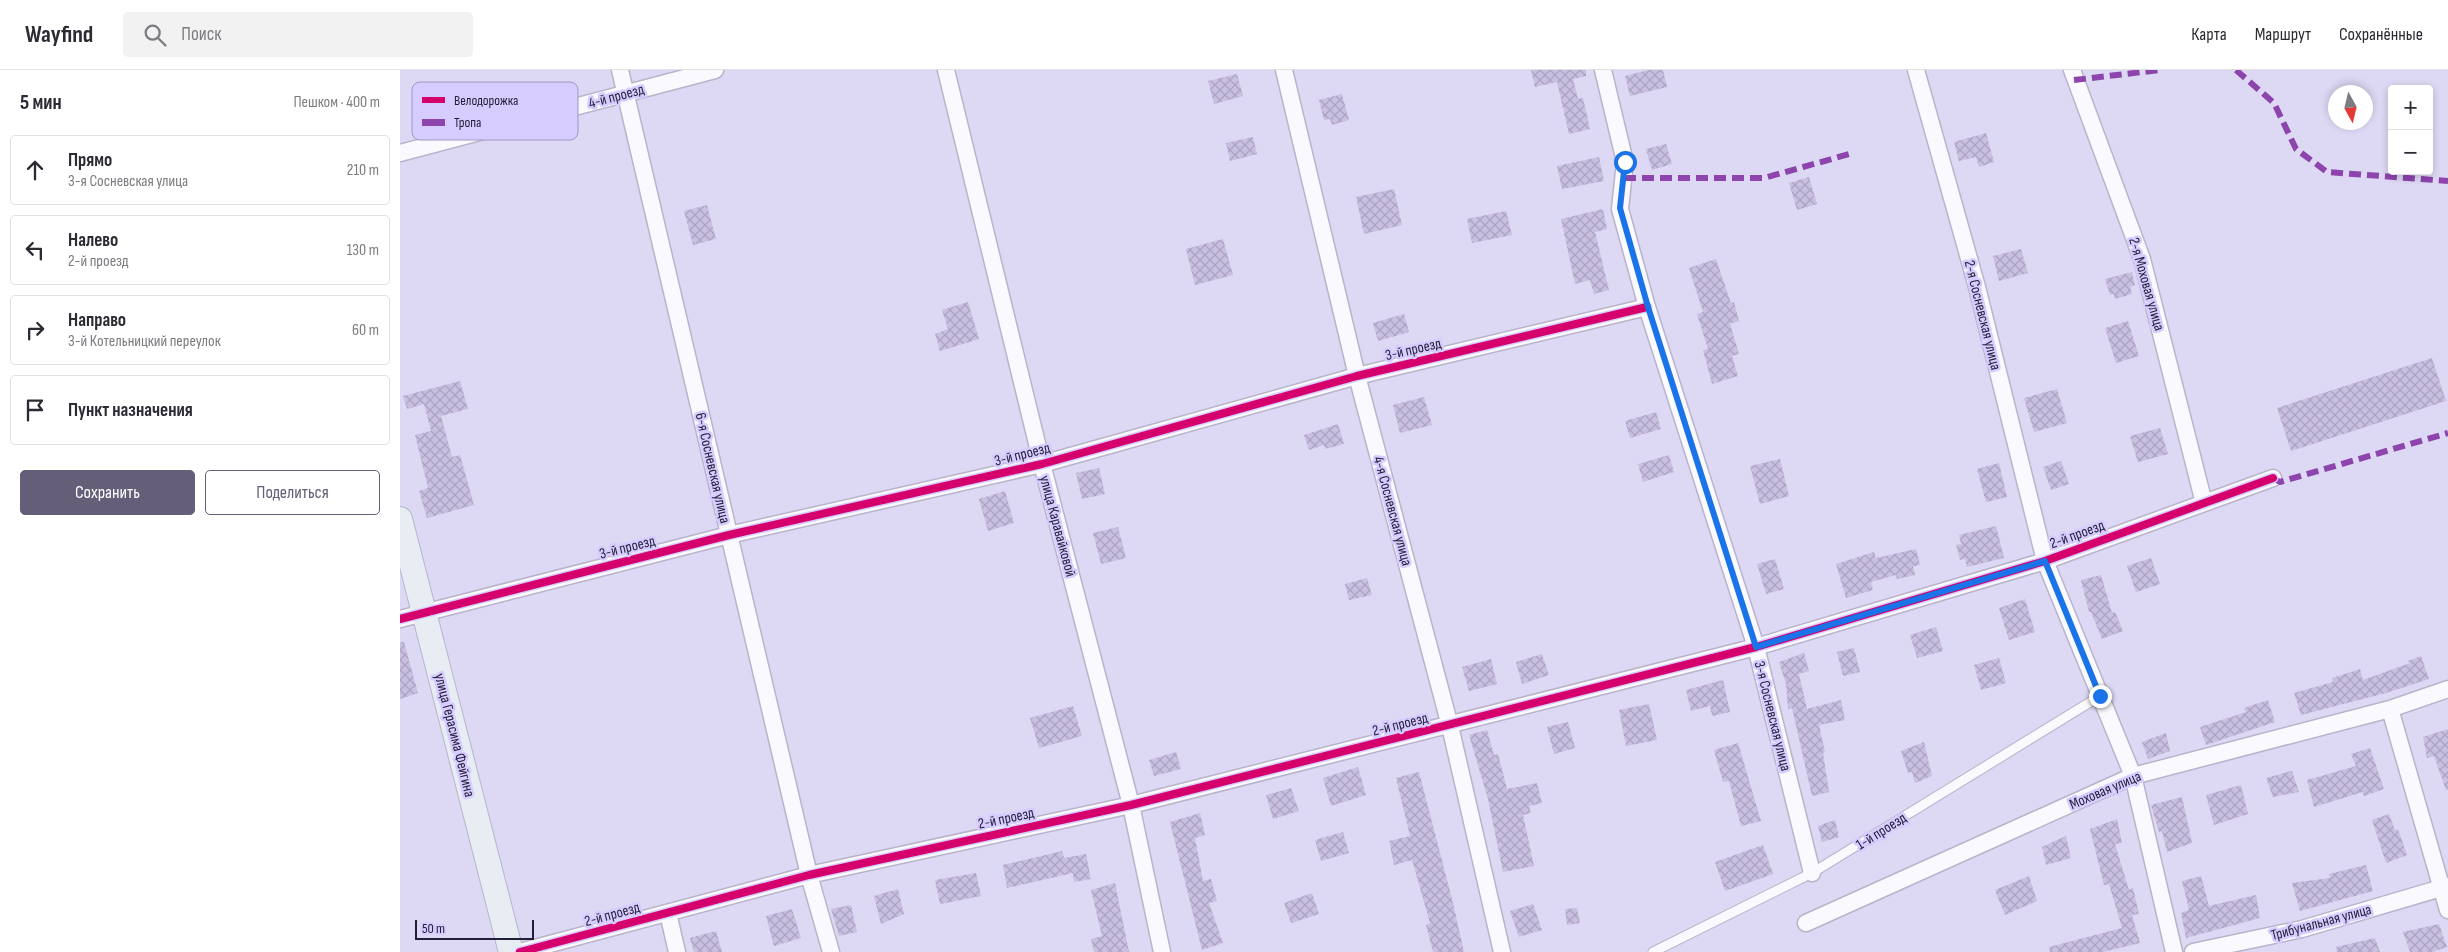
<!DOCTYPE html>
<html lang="ru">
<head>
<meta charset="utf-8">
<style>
  :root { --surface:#fff; --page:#f2f2f3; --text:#2b2b33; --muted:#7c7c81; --line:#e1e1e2; --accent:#645e78 }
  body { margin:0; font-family:"Sofia Sans Condensed",sans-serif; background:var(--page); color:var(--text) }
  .controls { position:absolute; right:15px; top:15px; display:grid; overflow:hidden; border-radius:5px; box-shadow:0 2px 8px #0003 }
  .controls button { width:45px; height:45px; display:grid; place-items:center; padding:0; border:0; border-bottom:1px solid var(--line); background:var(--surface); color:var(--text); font:25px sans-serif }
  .compass { position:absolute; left:1928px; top:15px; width:45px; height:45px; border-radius:50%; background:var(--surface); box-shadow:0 2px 8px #0003; rotate:172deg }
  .scale { position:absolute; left:15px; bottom:12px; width:119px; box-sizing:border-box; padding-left:5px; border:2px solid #231d35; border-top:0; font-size:14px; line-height:18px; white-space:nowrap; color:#231d35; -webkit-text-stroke:4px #d7ccff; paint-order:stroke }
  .stop { position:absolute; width:15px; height:15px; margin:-11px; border:4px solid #1a73e8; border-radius:50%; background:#fff }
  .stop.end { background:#1a73e8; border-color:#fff; box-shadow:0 1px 5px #0008 }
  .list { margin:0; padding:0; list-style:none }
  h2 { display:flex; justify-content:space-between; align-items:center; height:65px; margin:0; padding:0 20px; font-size:21px }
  h2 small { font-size:16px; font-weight:400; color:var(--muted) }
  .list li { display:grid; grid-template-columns:32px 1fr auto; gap:15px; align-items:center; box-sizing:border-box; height:70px; margin:0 10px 10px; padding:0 10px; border:1px solid var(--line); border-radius:5px }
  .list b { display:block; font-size:19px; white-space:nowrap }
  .list p { margin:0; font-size:16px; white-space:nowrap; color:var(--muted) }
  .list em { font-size:16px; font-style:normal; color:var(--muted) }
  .actions { display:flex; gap:10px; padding:15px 20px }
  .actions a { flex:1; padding:11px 0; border:1px solid var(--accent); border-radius:5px; text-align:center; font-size:18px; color:var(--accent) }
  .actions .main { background:var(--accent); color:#fff }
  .icon { flex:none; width:28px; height:28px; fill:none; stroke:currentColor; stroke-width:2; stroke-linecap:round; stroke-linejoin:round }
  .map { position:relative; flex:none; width:2048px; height:882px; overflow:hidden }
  header { display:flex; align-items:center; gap:30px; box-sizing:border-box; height:70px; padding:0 25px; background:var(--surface); border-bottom:1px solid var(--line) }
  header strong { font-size:24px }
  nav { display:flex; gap:28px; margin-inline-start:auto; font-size:18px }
  .search { width:350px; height:45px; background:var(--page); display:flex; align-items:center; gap:12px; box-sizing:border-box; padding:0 18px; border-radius:5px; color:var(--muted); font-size:19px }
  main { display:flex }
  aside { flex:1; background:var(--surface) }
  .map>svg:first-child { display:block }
  .building { fill:url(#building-cross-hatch) }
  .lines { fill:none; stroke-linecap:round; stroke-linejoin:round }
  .lane-casing { stroke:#b9b4cb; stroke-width:11 }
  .street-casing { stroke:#b9b4cb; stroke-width:19 }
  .secondary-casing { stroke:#b9b4cb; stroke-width:26 }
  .lane { stroke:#faf9fd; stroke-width:9 }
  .street { stroke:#faf9fd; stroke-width:16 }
  .secondary { stroke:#e8edf4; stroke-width:24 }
  .quiet { stroke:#8e44ad; stroke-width:6; stroke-dasharray:12 6; stroke-linecap:butt }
  .cycleway-casing { stroke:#d7ccff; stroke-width:11 }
  .cycleway { stroke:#d6006c; stroke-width:8 }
  .route { stroke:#1a73e8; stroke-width:6 }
  .labels { text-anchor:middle; stroke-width:5; stroke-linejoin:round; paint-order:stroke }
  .street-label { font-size:15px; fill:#231d35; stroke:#d7ccff }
  .key { fill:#d7ccff; stroke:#a198c2; stroke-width:1 }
  .key-label { font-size:14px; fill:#231d35 }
</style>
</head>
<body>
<header>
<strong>Wayfind</strong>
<div class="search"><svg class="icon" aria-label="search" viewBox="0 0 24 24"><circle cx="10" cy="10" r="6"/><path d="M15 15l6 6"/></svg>Поиск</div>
<nav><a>Карта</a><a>Маршрут</a><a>Сохранённые</a></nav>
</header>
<main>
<aside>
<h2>5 мин<small>Пешком · 400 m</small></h2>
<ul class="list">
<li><svg class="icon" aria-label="ahead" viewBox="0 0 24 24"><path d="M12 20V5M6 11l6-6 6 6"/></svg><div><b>Прямо</b><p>3-я Сосневская улица</p></div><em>210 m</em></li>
<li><svg class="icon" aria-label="left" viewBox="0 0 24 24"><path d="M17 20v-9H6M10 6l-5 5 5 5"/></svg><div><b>Налево</b><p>2-й проезд</p></div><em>130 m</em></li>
<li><svg class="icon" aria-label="right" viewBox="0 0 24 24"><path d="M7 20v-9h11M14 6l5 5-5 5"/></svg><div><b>Направо</b><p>3-й Котельницкий переулок</p></div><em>60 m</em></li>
<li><svg class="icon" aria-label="arrive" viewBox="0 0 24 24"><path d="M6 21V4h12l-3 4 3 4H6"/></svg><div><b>Пункт назначения</b></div></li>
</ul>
<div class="actions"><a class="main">Сохранить</a><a>Поделиться</a></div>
</aside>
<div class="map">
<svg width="2048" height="882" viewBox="0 0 2048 882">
  <defs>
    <pattern id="building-cross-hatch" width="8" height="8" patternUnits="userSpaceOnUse" patternTransform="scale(1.25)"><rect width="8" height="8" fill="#c8bfe1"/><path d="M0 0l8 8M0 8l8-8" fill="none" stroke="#aca4c2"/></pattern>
  </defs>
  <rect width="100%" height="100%" fill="#ddd8f3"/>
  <path class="building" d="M1131 0H1186V6L1173 9 1178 29 1183 28 1190 59 1169 64 1157 12 1135 17Z
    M1248 0H1263L1267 17 1230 26 1225 6Z
    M837 4 843 26 814 34 808 11Z
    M942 24 949 50 932 55 930 49 924 50 919 30Z
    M1586 63 1594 92 1579 97 1576 87 1559 91 1554 72Z
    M853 67 857 84 830 91 826 73Z
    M1266 74 1272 94 1252 100 1246 79Z
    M1199 87 1204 111 1162 119 1157 96Z
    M1409 107 1417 134 1397 140 1389 113Z
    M994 119 1002 155 964 164 956 127Z
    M307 135 316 169 293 175 284 141Z
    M1203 139 1207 159 1195 162 1209 220 1194 224 1190 210 1175 214 1161 149Z
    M1106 141 1112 165 1072 173 1067 149Z
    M823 169 833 205 795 215 786 179Z
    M1621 179 1628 203 1599 211 1593 186Z
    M1316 189 1331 233 1334 232 1339 251 1330 254 1339 284 1332 286 1338 306 1312 314 1303 280 1308 279 1297 244 1303 242 1289 198Z
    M1732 202 1735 215 1730 217 1732 224 1715 229 1714 224 1710 225 1705 209Z
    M568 232 579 269 540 281 535 264 548 259 542 240Z
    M1004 244 1009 262 978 271 973 253Z
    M1728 251 1739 286 1716 293 1705 258Z
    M2032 288 2046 331 1891 381 1877 338Z
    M60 311 68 339 41 346 52 387 60 385 74 435 27 448 19 421 28 418 15 365 31 361 24 334 7 339 3 326Z
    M1657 319 1667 353 1634 362 1624 328Z
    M1024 327 1032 355 1000 363 993 335Z
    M1256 342 1261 359 1230 368 1225 351Z
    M938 354 944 374 925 379 924 375 909 380 904 365Z
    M1760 358 1768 384 1738 392 1730 366Z
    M1269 385 1274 402 1243 412 1238 394Z
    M1380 389 1389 426 1360 434 1350 396Z
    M1661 391 1669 414 1651 420 1643 397Z
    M1599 393 1607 427 1586 432 1577 399Z
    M699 398 705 424 682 429 676 403Z
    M605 421 614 453 588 461 579 429Z
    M1596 456 1604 488 1567 497 1565 489 1560 490 1556 475 1561 474 1559 465Z
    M718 457 726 488 701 494 693 463Z
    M1516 479 1520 495 1513 496 1515 505 1497 509 1496 505 1471 512 1473 520 1446 528 1436 494 1474 482 1476 488Z
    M1751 488 1760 514 1736 522 1727 496Z
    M1375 489 1384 519 1366 524 1357 494Z
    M1701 505 1712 543 1715 542 1723 561 1702 569 1691 542H1689L1681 510Z
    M967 508 972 525 949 530 945 514Z
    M1625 529 1635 562 1609 570 1599 538Z
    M1536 557 1543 581 1517 588 1510 565Z
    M0 572H4L18 623 0 629Z
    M1454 578 1460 602 1443 606 1437 582Z
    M1404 583 1409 601 1399 604 1407 639 1441 630 1445 650 1419 655 1425 682 1423 683 1429 722 1412 726 1392 638 1388 639 1386 614 1379 592Z
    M1142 584 1149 605 1122 614 1116 592Z
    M2021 586 2029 609 1986 623 1901 645 1894 623 1933 612 1932 608 1960 599 1963 610 2010 593 2008 591Z
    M1599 588 1606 613 1581 620 1574 595Z
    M1091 589 1097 614 1069 621 1062 597Z
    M1323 610 1330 642 1312 646 1310 636 1291 641 1286 620Z
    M1868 630 1875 652 1806 675 1800 657 1846 642 1844 638Z
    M1249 634 1257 670 1226 676 1219 640Z
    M673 636 682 666 639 678 630 648Z
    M1168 652 1175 678 1154 684 1147 657Z
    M2048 659V720H2046L2034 686 2027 688 2023 667Z
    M1087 660 1094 685 1098 684 1107 719 1137 713 1142 733 1129 736 1131 743 1123 745 1134 796 1103 802 1088 729 1069 665Z
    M1766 663 1770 681 1748 689 1742 672Z
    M1524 672 1532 706 1515 713 1512 702 1508 703 1501 681Z
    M1338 673 1361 751 1341 756 1329 711 1323 712 1314 680Z
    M1970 678 1984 719 1964 726 1963 722 1914 737 1907 710 1956 696 1951 684Z
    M776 682 781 699 754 706 749 690Z
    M958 697 966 725 931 736 923 708Z
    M1892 701 1899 722 1873 727 1866 708Z
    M1019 702 1053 833 1064 882H1033L1026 855 1030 853 1012 790 994 795 989 771 1010 766 996 708Z
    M1841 715 1848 744 1814 755 1806 725Z
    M891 718 899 741 873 749 866 725Z
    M1782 727 1792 773 1767 782 1762 761 1759 762 1751 735Z
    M800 743 805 765 795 768 803 811 811 809 817 831 809 833 823 873 802 880 770 752Z
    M1989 744 1995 760 1998 759 2007 785 1986 793 1972 750Z
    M1717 749 1722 773 1715 774 1729 820 1733 818 1739 844 1732 845 1740 873 1703 882H1650L1649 877 1722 858 1709 814 1704 815 1690 759Z
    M1435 750 1439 767 1422 772 1418 756Z
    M943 762 949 783 921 791 915 770Z
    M1666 766 1671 788 1646 795 1642 777Z
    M1363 775 1373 804 1325 821 1315 792Z
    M662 781 664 788 686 784 691 809 674 812 673 803 607 818 603 795Z
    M1966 795 1973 821 1900 841 1892 813 1930 808 1929 804Z
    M576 803 581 826 540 834 535 810Z
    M1629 806 1637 831 1605 845 1595 820Z
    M1801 806 1809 836 1856 825 1860 848 1786 868 1781 843 1789 840 1782 811Z
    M715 813 729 882H694L691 869 702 866 691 820Z
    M498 819 504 844 481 854 474 826Z
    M912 823 919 844 891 853 884 833Z
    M1133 834 1142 860 1119 867 1110 841Z
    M451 835 457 862 439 866 431 839Z
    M1177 838 1180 853 1167 855 1165 839Z
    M392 839 401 868 374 876 366 846Z
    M2039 854 2047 877 2032 882H2010L2003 862Z
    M316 861 322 882H294L290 868Z
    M1975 868 1980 882H1937L1936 877Z"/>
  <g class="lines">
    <defs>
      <path id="lane" d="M1253 882 1412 803 1700 626"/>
      <path id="street" d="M220 0 409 805 431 882
        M546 0 642 394 731 735 762 882
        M884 0 957 306 1050 656 1102 882
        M1203 0 1225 92 1220 139 1247 237 1356 577 1412 803
        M1516 0 1577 217 1645 491 1733 706 1774 882
        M1672 0 1742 189 1804 433
        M0 83 315 0
        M0 549 329 465 642 394 957 306 1247 237
        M1990 639 2048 840
        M268 843 277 882
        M1406 853 1733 706 1990 639 2048 619
        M120 882 409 805 731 735 1356 577 1645 491 1873 408
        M1793 882 1902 859 2048 816"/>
      <path id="secondary" d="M0 449 111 882"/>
    </defs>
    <use href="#lane" class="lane-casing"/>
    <use href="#street" class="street-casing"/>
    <use href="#secondary" class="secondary-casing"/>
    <use href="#lane" class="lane"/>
    <use href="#street" class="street"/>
    <use href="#secondary" class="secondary"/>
    <path class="quiet" d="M1836 0 1874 33 1896 79 1927 102 2048 111
      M1674 10 1760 0
      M1224 108H1364L1453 83
      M1873 408 1880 412 2048 363"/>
    <defs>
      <path id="cycleway" d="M0 549 329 465 642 394 957 306 1247 237
        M120 882 409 805 731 735 1356 577 1645 491 1873 408"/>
    </defs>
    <use href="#cycleway" class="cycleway-casing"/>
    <use href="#cycleway" class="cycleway"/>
  </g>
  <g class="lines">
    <path class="route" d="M1225 92 1220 138 1248 237 1356 577 1645 491 1700 626"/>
  </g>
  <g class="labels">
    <g class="street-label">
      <text transform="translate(216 26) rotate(-15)" y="5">4-й проезд</text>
      <text transform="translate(1747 214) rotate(74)" y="5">2-я Моховая улица</text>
      <text transform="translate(1583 245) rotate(76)" y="5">2-я Сосневская улица</text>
      <text transform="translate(1013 279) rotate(-13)" y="5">3-й проезд</text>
      <text transform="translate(622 384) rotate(-14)" y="5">3-й проезд</text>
      <text transform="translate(313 398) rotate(77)" y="5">6-я Сосневская улица</text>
      <text transform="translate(993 441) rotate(75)" y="5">4-я Сосневская улица</text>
      <text transform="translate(658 456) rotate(75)" y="5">улица Каравайковой</text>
      <text transform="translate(1677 464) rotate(-20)" y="5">2-й проезд</text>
      <text transform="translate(227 477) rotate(-14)" y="5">3-й проезд</text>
      <text transform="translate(1373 646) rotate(76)" y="5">3-я Сосневская улица</text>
      <text transform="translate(1000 654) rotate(-14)" y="5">2-й проезд</text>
      <text transform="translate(55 665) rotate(76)" y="5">улица Герасима Фейгина</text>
      <text transform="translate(1705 720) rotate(-23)" y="5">Моховая улица</text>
      <text transform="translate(606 748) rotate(-12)" y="5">2-й проезд</text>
      <text transform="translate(1481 761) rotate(-32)" y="5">1-й проезд</text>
      <text transform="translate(212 844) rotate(-15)" y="5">2-й проезд</text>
      <text transform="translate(1921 852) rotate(-15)" y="5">Трибунальная улица</text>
    </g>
  </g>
  <rect x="12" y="12" width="166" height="58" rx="8" class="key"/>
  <rect x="22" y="27" width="23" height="6" fill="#d6006c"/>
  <rect x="22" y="49" width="23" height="7" fill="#8e44ad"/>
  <g class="key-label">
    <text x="54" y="35">Велодорожка</text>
    <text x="54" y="57">Тропа</text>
  </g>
</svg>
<div class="controls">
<button>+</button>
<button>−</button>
</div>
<svg class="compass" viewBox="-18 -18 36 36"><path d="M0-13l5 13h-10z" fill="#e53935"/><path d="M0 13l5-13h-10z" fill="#7c7c81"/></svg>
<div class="scale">50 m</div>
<div class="stop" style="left:1225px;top:92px"></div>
<div class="stop end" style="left:1700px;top:626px"></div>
</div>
</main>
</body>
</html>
